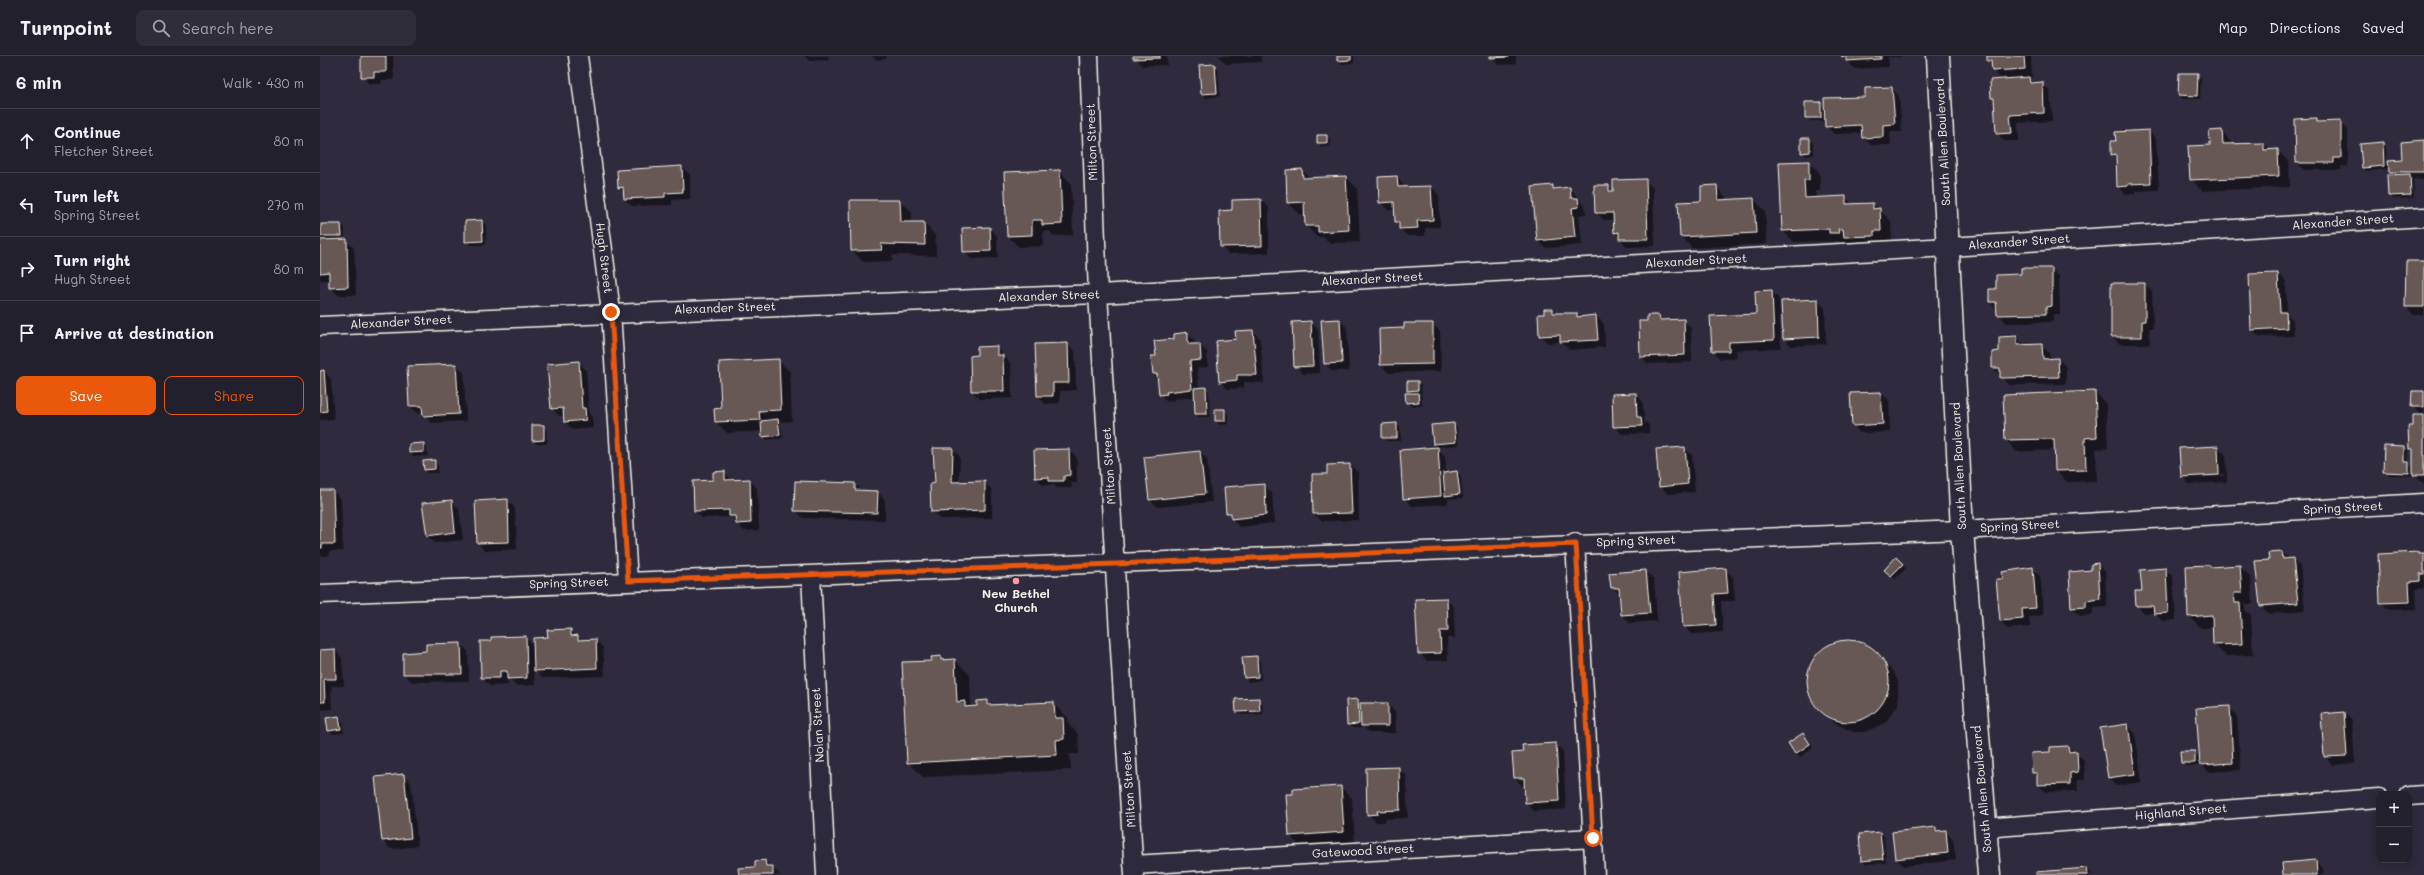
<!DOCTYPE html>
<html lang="en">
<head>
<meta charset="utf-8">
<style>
  :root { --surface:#23202e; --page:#2f2d3a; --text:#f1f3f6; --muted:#a3a3aa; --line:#403e4a; --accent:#ea580c }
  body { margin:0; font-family:Mali,sans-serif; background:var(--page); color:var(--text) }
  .controls { position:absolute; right:12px; bottom:12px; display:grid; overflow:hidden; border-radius:8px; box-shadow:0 2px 10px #0003 }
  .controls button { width:36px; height:36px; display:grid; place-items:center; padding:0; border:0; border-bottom:1px solid var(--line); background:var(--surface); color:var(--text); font:20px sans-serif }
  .stop { position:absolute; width:12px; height:12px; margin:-9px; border:3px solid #ea580c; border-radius:50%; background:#fff }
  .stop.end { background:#ea580c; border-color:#fff; box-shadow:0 1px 4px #0008 }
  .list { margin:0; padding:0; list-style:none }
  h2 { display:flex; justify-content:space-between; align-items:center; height:52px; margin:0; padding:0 16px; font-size:17px }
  h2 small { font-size:13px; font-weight:400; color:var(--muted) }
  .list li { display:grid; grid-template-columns:26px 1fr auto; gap:12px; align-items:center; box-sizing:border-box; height:64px; padding:0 16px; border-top:1px solid var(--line) }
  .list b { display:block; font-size:15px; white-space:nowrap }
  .list p { margin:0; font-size:13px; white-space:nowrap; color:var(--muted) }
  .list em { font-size:13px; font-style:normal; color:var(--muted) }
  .actions { display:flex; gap:8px; padding:12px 16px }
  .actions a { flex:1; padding:9px 0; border:1px solid var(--accent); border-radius:8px; text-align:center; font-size:14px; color:var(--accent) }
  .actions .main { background:var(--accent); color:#fff }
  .icon { flex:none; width:22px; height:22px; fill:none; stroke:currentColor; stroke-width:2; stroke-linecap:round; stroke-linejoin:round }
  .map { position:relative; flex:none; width:2104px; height:819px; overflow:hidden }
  header { display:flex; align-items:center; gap:24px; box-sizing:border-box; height:56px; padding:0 20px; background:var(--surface); border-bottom:1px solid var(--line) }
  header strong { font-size:19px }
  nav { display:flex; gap:22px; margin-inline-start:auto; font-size:14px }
  .search { width:280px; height:36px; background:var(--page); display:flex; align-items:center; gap:10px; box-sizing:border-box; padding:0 14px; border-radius:8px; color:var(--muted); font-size:15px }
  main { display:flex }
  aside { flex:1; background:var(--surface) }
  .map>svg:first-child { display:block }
  .shadow { fill:#0007; fill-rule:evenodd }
  .building { fill:#675855; stroke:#f4f1e8 }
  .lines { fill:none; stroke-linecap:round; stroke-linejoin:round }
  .street-casing { stroke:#f4f1e8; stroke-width:21 }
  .secondary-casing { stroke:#f4f1e8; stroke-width:25 }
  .street { stroke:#2f2a3d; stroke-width:18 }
  .secondary { stroke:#2f2a3d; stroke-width:22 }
  .route { stroke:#ea580c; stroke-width:5 }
  .poi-dot { fill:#ff9aa2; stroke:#2f2a3d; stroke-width:1.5 }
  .labels { text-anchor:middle; stroke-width:3.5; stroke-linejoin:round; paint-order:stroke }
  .street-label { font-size:12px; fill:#f4f1e8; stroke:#2f2a3d }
  .poi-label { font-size:12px; font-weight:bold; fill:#f4f1e8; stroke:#2f2a3d }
</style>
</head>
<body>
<header>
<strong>Turnpoint</strong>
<div class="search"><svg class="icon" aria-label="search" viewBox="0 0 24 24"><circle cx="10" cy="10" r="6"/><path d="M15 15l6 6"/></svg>Search here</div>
<nav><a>Map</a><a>Directions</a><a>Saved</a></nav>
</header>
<main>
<aside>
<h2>6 min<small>Walk · 430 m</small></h2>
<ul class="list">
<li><svg class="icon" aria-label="ahead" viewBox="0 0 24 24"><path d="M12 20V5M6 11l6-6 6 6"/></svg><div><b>Continue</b><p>Fletcher Street</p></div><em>80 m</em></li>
<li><svg class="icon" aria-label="left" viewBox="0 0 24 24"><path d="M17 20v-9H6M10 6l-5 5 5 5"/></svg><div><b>Turn left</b><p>Spring Street</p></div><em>270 m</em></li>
<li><svg class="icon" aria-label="right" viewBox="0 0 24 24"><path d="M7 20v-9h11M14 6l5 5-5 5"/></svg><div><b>Turn right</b><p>Hugh Street</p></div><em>80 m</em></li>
<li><svg class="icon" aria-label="arrive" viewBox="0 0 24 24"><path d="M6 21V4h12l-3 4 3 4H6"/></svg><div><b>Arrive at destination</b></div></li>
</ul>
<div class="actions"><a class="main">Save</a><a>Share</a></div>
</aside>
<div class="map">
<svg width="2104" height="819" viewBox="0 0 2104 819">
  <rect width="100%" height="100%" fill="#2f2a3d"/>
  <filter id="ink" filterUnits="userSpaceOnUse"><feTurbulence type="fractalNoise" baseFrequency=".025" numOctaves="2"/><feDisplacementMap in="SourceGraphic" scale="8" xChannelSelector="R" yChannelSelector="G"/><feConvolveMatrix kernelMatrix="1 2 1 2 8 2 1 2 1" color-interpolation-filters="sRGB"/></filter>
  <g filter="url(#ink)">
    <path class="shadow" d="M42 0H73L74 24H61L62 28H49L42 20Z
      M485 0H508L509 4 490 5Z
      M552 0H567L566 3 556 4Z
      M814 0H847V9L822 10Z
      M898 0H941V6L906 8Z
      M1018 0H1034V7L1021 8 1018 4Z
      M1171 0H1196V8L1178 9Z
      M1522 0H1581V1H1568L1569 11 1535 13Z
      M1668 0H1711L1712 21H1708L1714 28 1722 27 1730 35 1732 65 1698 67 1699 85H1684L1677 77 1675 45 1672 42 1682 24 1673 14Z
      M894 9 898 13 900 40 886 42 882 38 880 10Z
      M1877 18 1881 22 1880 43H1863L1859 39Z
      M1571 32 1579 40 1582 76H1570L1571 89H1551L1543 81V77L1514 78 1506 70Z
      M1500 47 1504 51V65H1490L1486 61Z
      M1976 64 2020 66 2028 74V110H2021V114H1984L1977 107Z
      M1828 75 1836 83 1839 134 1815 135V138H1806L1798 131V104L1792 98 1797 86Z
      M1902 75 1913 89 1944 88 1951 95 1957 94 1969 106 1970 131 1882 135 1871 123Z
      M998 80H1006L1010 83V90L1002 91 998 87Z
      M1489 83 1493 87V99L1486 100 1482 96Z
      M2104 85V124L2093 123 2094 142 2073 143 2069 139 2074 120 2069 113 2046 115 2043 111 2062 87 2066 91 2067 106 2083 105Z
      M1488 106 1500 117V135H1495L1496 142 1525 141 1533 149 1553 148 1571 165 1572 186 1536 192 1529 185 1530 188H1522L1518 185 1474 186 1463 175Z
      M362 111 370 119V143L352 144V149L312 150 304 143V136L299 131Z
      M982 114 990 122 1026 121 1037 132 1040 186 1010 187 1004 181H997L986 170 985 158H980L968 147 967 115Z
      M739 115 751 127 753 179 734 180 729 175H723V190L699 191 688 180Z
      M1077 121 1085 132 1111 131 1119 139 1120 171 1105 172V180H1088L1080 173 1076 165 1075 154H1068L1060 146Z
      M1325 124 1333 132 1335 190 1307 191 1295 176 1294 164H1284L1276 157 1288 130 1294 135Z
      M1232 130 1235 133 1250 132 1265 150 1266 158 1259 159 1262 189 1226 192 1218 185Z
      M1396 130 1408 145 1434 143 1445 155 1447 188 1372 192 1361 180 1382 146Z
      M941 144 949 152V197L908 198 901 190 913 155Z
      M531 145H580L592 156V167H604L615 179 616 200 572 199 573 205 543 206 532 194Z
      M162 165 166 169V189H150L146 186V166Z
      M2 169H21L25 172V184L34 192 36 239H18L10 231V224H0V185H7L2 180Z
      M670 172 677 180 678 202 651 203 644 195Z
      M2087 206H2104V259H2094L2086 251Z
      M1731 213 1739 220 1740 258H1733V266L1686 267 1670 246 1677 234 1702 219Z
      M1958 218 1966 225 1967 258 1973 264 1974 280 1940 281 1932 274Z
      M1825 228 1832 235 1833 272H1829L1830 288H1800L1792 281Z
      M1451 235 1459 243 1461 292 1416 294 1417 302 1400 303 1393 295 1437 259Z
      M1497 244 1505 252 1506 288 1471 290 1464 282Z
      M1233 254 1238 258H1257L1260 262 1276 260 1284 268 1285 291 1249 294 1242 286 1228 287 1220 279 1225 259Z
      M1339 260 1344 265 1363 264 1371 272 1372 306 1328 308 1321 300 1328 266Z
      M1020 264 1027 272 1029 315H1012L1005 308Z
      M990 266 998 273 1000 317 983 318 975 310Z
      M1112 268 1120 275 1121 315 1069 317 1061 309Z
      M933 275 940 283 944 327 924 326V332L907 333 900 325 917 284Z
      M867 277 875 285V289H879L887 296 888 311 877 312 879 333 886 332 889 336 890 361H879L876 358 875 341 853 343 854 345 847 346 840 338 838 323 833 318 837 301 855 284Z
      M1696 281 1704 289H1722L1729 297 1730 303H1738L1746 311V328L1689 329 1673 312 1680 296Z
      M747 288 755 295 756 334 740 335V347L725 348 718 340 716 289Z
      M677 291 691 308 692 342 660 343 652 335 658 292Z
      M458 304 470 316 472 365 460 366 463 382 447 384 443 375 407 377 396 366 402 353Z
      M258 306 266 314 269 358 272 361 273 372 253 374 245 366V359L239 360 232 352Z
      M136 309 144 316 146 365 111 367 104 357 98 358 90 350Z
      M4 315 11 323 14 363 0 364V316Z
      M1098 326 1101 329 1102 337 1098 338 1102 341V350H1090L1087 346 1092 338 1088 334Z
      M1775 336 1786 348 1788 392 1776 393 1777 425 1747 426 1736 415 1735 394 1697 396 1686 384 1684 340Z
      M2104 336V358H2100L2092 350Z
      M1561 337 1569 344 1570 376 1540 377 1533 369Z
      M1316 338 1323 346 1324 365 1329 369V377L1302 378 1294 370Z
      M905 354 908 358V368L900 369 896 365Z
      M2104 360V428L2094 419V413L2092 420 2068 419 2064 416 2065 390 2084 391 2088 395 2087 407 2094 412V397L2090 393 2094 371Z
      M1076 368 1080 371 1081 385H1067L1063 382Z
      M1133 368 1137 371 1139 389 1117 391 1113 387Z
      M223 370 227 374V388H216L213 384Z
      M103 388 107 392 108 400 94 401 90 397V389Z
      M1898 391 1906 399 1907 426 1869 428 1862 420ZM1904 418V420L1867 421V419Z
      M1117 392 1125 400 1126 417 1137 416 1141 420 1143 442 1128 443V448L1092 450 1084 442Z
      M1364 392 1372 399 1375 436 1348 438 1340 430Z
      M632 393 640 400 639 427 664 426 672 434V462L620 463 612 456 616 428Z
      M749 394 757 402V427H751L752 432H737L734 429H723L716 421Z
      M880 396 887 403 892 446 838 451 830 444Z
      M114 405 118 409V417H108L105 414Z
      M1030 409 1038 416 1039 464 1002 465 994 458 1008 419Z
      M404 416 412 424H429L437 432 439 474 424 475 412 461 382 462 375 455 394 425Z
      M535 428 543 435 558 436 565 444V464L483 462 475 454Z
      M944 429 952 437 954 467 919 471 907 456Z
      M0 435H13L21 443 23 495H9V500H0Z
      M187 444 195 452 197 493 165 495 158 487Z
      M131 445 139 453 143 484 115 487 108 480Z
      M1962 497 1980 510 1985 554 1949 558 1941 550 1936 506 1950 505Z
      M2099 497 2104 499V532L2096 533 2097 553 2069 554 2061 547Z
      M1576 503 1586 512 1575 523 1566 514Z
      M1778 508 1785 516 1787 551 1773 552V559L1760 560 1752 552Z
      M1920 510 1931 522 1933 548H1925V554L1931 559 1933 599 1906 600 1894 589 1893 571 1881 572 1869 560 1867 511Z
      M1712 512 1720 520 1724 559 1709 561 1710 571 1688 573 1680 565 1677 524H1684Z
      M1845 513 1853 521 1856 564 1842 565 1835 557H1824L1817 549 1823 536Z
      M1405 514 1413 521 1415 545H1401L1403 576 1372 578 1364 571Z
      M1326 516 1334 523 1337 565 1310 567 1302 559 1300 539 1292 532Z
      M1126 543 1134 551 1135 582H1127L1128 604 1107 605 1099 597Z
      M250 574 262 584H276L283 592 285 620 223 622 214 613 215 629 196 630 187 622 188 629 170 630 162 622 205 581 214 590 229 582Z
      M1534 585 1545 589 1562 604 1574 616 1578 626V649L1565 667 1545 676H1533L1513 666 1494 645 1488 624 1489 613 1502 594 1512 588Z
      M141 588 148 595 149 625 92 626 84 618 107 596Z
      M15 594 22 602 24 630H11L12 653 0 654V595Z
      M620 601 624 605 635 604 650 619 651 651H658L667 645 672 650 733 647 748 662 749 669 758 678 759 698H750L751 714 603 721 588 706 613 606Z
      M936 601 940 605 941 624 928 626 925 622 923 602Z
      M939 643 942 646 943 658 921 659 917 656Z
      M1037 644 1041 648H1067L1075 656 1076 677H1050L1042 670V672H1032L1028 668Z
      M1909 652 1917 659 1921 714 1888 716 1881 708Z
      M2024 657 2032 665 2035 707 2012 709 2005 701 2002 658Z
      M19 661 23 665 24 677 12 678 9 674Z
      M1808 669 1815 677 1822 726 1796 730 1788 722Z
      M1483 678 1493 692 1480 701 1469 687Z
      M1235 688 1243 695 1246 753 1214 755 1206 747 1205 729 1202 730 1195 722 1204 697Z
      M1748 691 1764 704 1765 724H1757L1758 735 1726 736 1718 729V721L1713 716 1731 697Z
      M1874 696 1878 700V710H1866L1862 707Z
      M1078 712 1086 719 1088 762 1065 763V766H1056L1048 758Z
      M84 719 91 727 98 790 71 793 63 785Z
      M1020 731 1032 742 1035 787 981 791 970 780Z
      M1615 772 1620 776 1625 775 1633 783 1636 804 1584 810 1576 803Z
      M1560 777 1564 781 1566 807 1546 808 1542 805Z
      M445 805 460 819H420L436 812Z
      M1995 805 2003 813V819H1964Z
      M1767 813 1773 819H1717Z"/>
    <path class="building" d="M41 0H66V16H54V21H41Z
      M813 0H840V2L813 3Z
      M1017 0H1031V4L1017 5Z
      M1170 0H1189V1L1170 2Z
      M1521 0H1561V3L1526 5V1Z
      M1667 0H1704L1705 13 1672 15 1671 5H1667Z
      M895 8 897 37 881 38 879 9Z
      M1859 17H1878L1877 40 1858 39Z
      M1709 21 1710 27 1723 26 1724 57 1690 59 1692 77 1676 78 1674 42H1671L1670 24Z
      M1572 31 1575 68 1563 69V81L1542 82 1541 69 1505 71 1504 42 1545 41V32Z
      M1485 46H1501V62H1485Z
      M1997 62V66L2021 65V102H2014V107H1976L1975 63Z
      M1829 74 1831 127 1808 128V130L1797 131 1796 98 1791 99V85H1796L1795 76Z
      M1902 74 1903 88 1944 87V94L1958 93 1959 120 1870 124 1868 90 1890 89 1889 75Z
      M997 79H1007V87H997Z
      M1481 82H1490V96L1481 97Z
      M2104 84V116H2069L2068 105 2082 104 2081 86Z
      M2063 86 2064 110 2042 112 2040 88Z
      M1489 105V124H1484L1485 142 1526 140V148L1553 147V153L1560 152 1561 175H1554V180L1524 181 1523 173H1518L1519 177H1509V173L1462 175 1459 106Z
      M362 110 363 136 345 137V141L304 143 303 131 298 132 297 114Z
      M982 113 983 122 1026 120 1029 174 998 176V170H985L984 146 967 147 966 114Z
      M740 114 742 168 722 169V164H712V179L687 180 684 116Z
      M2090 118 2091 139 2068 140 2067 119Z
      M1077 120 1078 131 1111 130 1113 164 1097 165 1098 172 1079 173V166H1075L1074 146 1059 147 1058 121Z
      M1326 123 1328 183H1299V176L1294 177 1293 157H1275L1274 129H1289V135H1293V124Z
      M1233 129V133L1250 131 1251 142H1258L1259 151 1252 152 1255 181 1217 185 1212 131Z
      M1397 129 1398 144 1434 142 1436 177 1360 181 1358 146 1381 145V130Z
      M941 143 942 190 900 191 899 155 912 154V144Z
      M530 144H580L581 166H604L605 189 561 188 562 194 531 195Z
      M162 164 163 185 145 186V165Z
      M1 168H21L22 180H1Z
      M670 171 671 195 643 196 642 172Z
      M27 183 28 231 9 232V216L0 217V184Z
      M2086 205H2104V251H2085Z
      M1701 212H1732V250L1726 251V258L1677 259 1676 246H1669V233H1676V219L1701 218Z
      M1958 217 1960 256H1966L1967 272 1931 274 1929 218Z
      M1791 227H1825V265H1822V281H1791Z
      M1452 234 1454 284 1409 286V295H1392L1390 260 1436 258 1435 235Z
      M1498 243 1499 281 1463 283 1461 245Z
      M1224 253H1233V257H1257V261L1276 259 1278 284 1240 286V279L1219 280 1218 258H1224Z
      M1327 259H1339L1340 264 1364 263 1365 299 1320 301 1319 265H1327Z
      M1020 263 1022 307 1004 308 1001 264Z
      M991 265 993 310 974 311 972 266Z
      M1084 267H1113V308L1060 309 1059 273 1084 272Z
      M933 274 937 319H917V324L899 326 896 285 916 283 915 275Z
      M868 276V288H880L881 304 870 305 872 333 846 336 847 338 839 339 837 318H833L831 300H836L834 285 854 283V278Z
      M1697 280V289L1722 288 1723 303 1738 302 1739 321 1680 322V312H1672V296L1679 295V281Z
      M748 287 749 327H733V340H717L715 288Z
      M677 290V299H683L684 335H651L650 300 657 299V291Z
      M459 303 461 354 439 355 440 364 395 366 394 353 401 352 399 306Z
      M259 305 262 352H265L266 364 244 366 243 352 231 353 227 308Z
      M136 308 139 358 103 360 102 350H89L87 310Z
      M4 314 7 355 0 356V315Z
      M1087 325H1098V334L1087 335Z
      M886 331 887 358H875L874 332Z
      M1775 335 1777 381 1765 382 1766 414 1735 415 1734 383 1685 384 1683 339Z
      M2092 335H2104V351H2091Z
      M1561 336 1563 368 1532 370 1530 337Z
      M1085 337H1098L1099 346 1086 347Z
      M1316 337 1317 361H1321L1322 370 1293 371 1292 338Z
      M895 353H905V365H895Z
      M2093 359H2104V419H2093V393H2089L2088 370H2093Z
      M458 363 460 379 442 381 441 365Z
      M1077 367V382H1062V368Z
      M1134 367 1136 386 1113 388 1111 369Z
      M212 369H224V384L212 385Z
      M104 387V396L89 397V388Z
      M2064 389 2084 390V406H2089V417L2063 416Z
      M1898 390 1899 419 1861 421 1859 392Z
      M1118 391 1121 440 1083 443 1080 394Z
      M1365 391 1368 428 1339 431 1336 393Z
      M613 392H633L632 426 665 425V454L611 456 610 428 615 427Z
      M749 393 750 419 744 420V425H729V421L715 422 714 394Z
      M880 395 885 438 829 444 824 401Z
      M115 404V413L104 414 103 405Z
      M1030 408 1032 457 993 458 992 418H1007V409Z
      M405 415V424L430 423 431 467 416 468 415 460H409V454L374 455 373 425 393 424V416Z
      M1137 415 1140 438 1125 440 1123 417Z
      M475 425 535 427V434L558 435 557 457 474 455Z
      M945 428 946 459 911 463V457H906L904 431Z
      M0 434H13L15 488H2V492H0Z
      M188 443 189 486 157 487 155 445Z
      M132 444 135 476 107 480 102 447Z
      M1962 496 1963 503 1973 502 1978 547 1940 550 1935 505 1949 504 1948 497Z
      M2099 496V498H2104V518H2100V525L2089 526 2090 546 2060 547 2058 498Z
      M1576 501 1583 508 1571 520 1564 514Z
      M1778 507 1780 543 1766 545V551L1751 552 1749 516 1771 514V508Z
      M1890 509V511L1920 509 1922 537H1914L1915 547H1920L1922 588 1893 589 1892 559 1868 561 1866 510Z
      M1713 511 1716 552 1702 553 1703 563 1680 565 1676 523H1683L1682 516Z
      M1406 512 1408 537 1394 538 1396 569 1363 571 1359 516Z
      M1846 512 1848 557 1834 558 1833 550H1816L1815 535H1822L1820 514Z
      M1326 514 1330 557 1301 559 1299 532H1291L1289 517Z
      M1127 542 1128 575H1120L1121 597 1098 598 1095 543Z
      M251 573V580L258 579V584L276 583 277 612 214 615 213 582 228 581 227 574Z
      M206 580 207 622 187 623V615H180V622H161L160 585H171V581Z
      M1487 625a41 41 0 1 1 82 0a41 41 0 1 1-82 0Z
      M141 587 142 618H83V597L106 595V588Z
      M15 593 16 623H4L5 646H0V594Z
      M621 600V604L635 603 637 646 645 645V651L657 650V645L668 644V649L734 646 735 662H743L744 683 736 684 737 699 587 707 582 606 612 605 611 601Z
      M937 600 938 621 924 622 922 601Z
      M939 642 940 655 916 656 915 643Z
      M1038 643 1039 668 1027 669 1026 644Z
      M1040 647H1068V670H1041Z
      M1910 650 1913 707 1880 709 1876 652Z
      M2024 656 2027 700 2004 701 2001 658Z
      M19 660 21 673 8 675 6 662Z
      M1808 668 1815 718 1788 722 1780 672Z
      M1483 677 1490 688 1475 698 1468 687Z
      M1236 687 1239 745 1205 747 1204 722H1194L1192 697 1203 696 1202 689Z
      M1748 690 1749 696 1757 695 1758 716 1750 717V728L1717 729V717H1712L1711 697 1730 696V691Z
      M1860 695H1875V707H1861Z
      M1079 711 1080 754 1057 755 1058 758 1047 759 1046 712Z
      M84 718 91 782 62 785 55 721Z
      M1021 730 1024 776 969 780 966 738H973V733Z
      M1616 771V775L1626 774 1628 797 1575 803 1572 776Z
      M1560 776 1563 803 1541 805 1539 778Z
      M445 804 446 810H453V819H419L418 812 435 811V805Z
      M1996 804 1997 819H1963L1962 807Z
      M1767 812 1768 819H1716V816Z"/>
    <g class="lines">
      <defs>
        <path id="street" d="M258 0 291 256 308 525
          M769 0 778 238 814 819
          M0 270 778 238 1629 191 2104 161
          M1255 487 1275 819
          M491 519 506 819
          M0 538 1642 474 2104 447
          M2089 740 2104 739
          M1664 772 2059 742
          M813 809 1273 782"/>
        <path id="secondary" d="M1618 0 1642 474 1669 819"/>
      </defs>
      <use href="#street" class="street-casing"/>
      <use href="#secondary" class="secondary-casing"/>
      <use href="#street" class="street"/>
      <use href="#secondary" class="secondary"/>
    </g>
  </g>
  <g class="lines" filter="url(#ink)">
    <path class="route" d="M291 256 308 525 795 508 1256 488 1273 782"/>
  </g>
  <circle class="poi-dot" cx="696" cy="525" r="4"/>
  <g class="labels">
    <g class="street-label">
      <text transform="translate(772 86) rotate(-92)" y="4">Milton Street</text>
      <text transform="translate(1623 86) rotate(-93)" y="4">South Allen Boulevard</text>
      <text transform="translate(2023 166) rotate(-4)" y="4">Alexander Street</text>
      <text transform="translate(1699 186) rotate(-4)" y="4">Alexander Street</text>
      <text transform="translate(284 202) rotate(83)" y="4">Hugh Street</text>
      <text transform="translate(1376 205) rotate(-3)" y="4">Alexander Street</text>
      <text transform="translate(1052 223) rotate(-3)" y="4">Alexander Street</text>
      <text transform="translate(729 240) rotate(-2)" y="4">Alexander Street</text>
      <text transform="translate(405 252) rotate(-2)" y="4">Alexander Street</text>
      <text transform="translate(81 266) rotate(-3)" y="4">Alexander Street</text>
      <text transform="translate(789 410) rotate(-94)" y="4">Milton Street</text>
      <text transform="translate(1639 410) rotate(-93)" y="4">South Allen Boulevard</text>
      <text transform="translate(2023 452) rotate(-3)" y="4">Spring Street</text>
      <text transform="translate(1700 470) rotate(-3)" y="4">Spring Street</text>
      <text transform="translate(1316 485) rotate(-2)" y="4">Spring Street</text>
      <text transform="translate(249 527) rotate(-2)" y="4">Spring Street</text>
      <text transform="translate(498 669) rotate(-93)" y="4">Nolan Street</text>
      <text transform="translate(809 733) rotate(-94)" y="4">Milton Street</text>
      <text transform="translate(1662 733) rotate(-95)" y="4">South Allen Boulevard</text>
      <text transform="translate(1861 756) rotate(-5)" y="4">Highland Street</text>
      <text transform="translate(1043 795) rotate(-3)" y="4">Gatewood Street</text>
    </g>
    <g class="poi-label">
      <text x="696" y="542">New Bethel<tspan x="696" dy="14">Church</tspan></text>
    </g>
  </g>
</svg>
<div class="controls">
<button>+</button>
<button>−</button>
</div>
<div class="stop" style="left:1273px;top:782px"></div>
<div class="stop end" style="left:291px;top:256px"></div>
</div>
</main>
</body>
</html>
